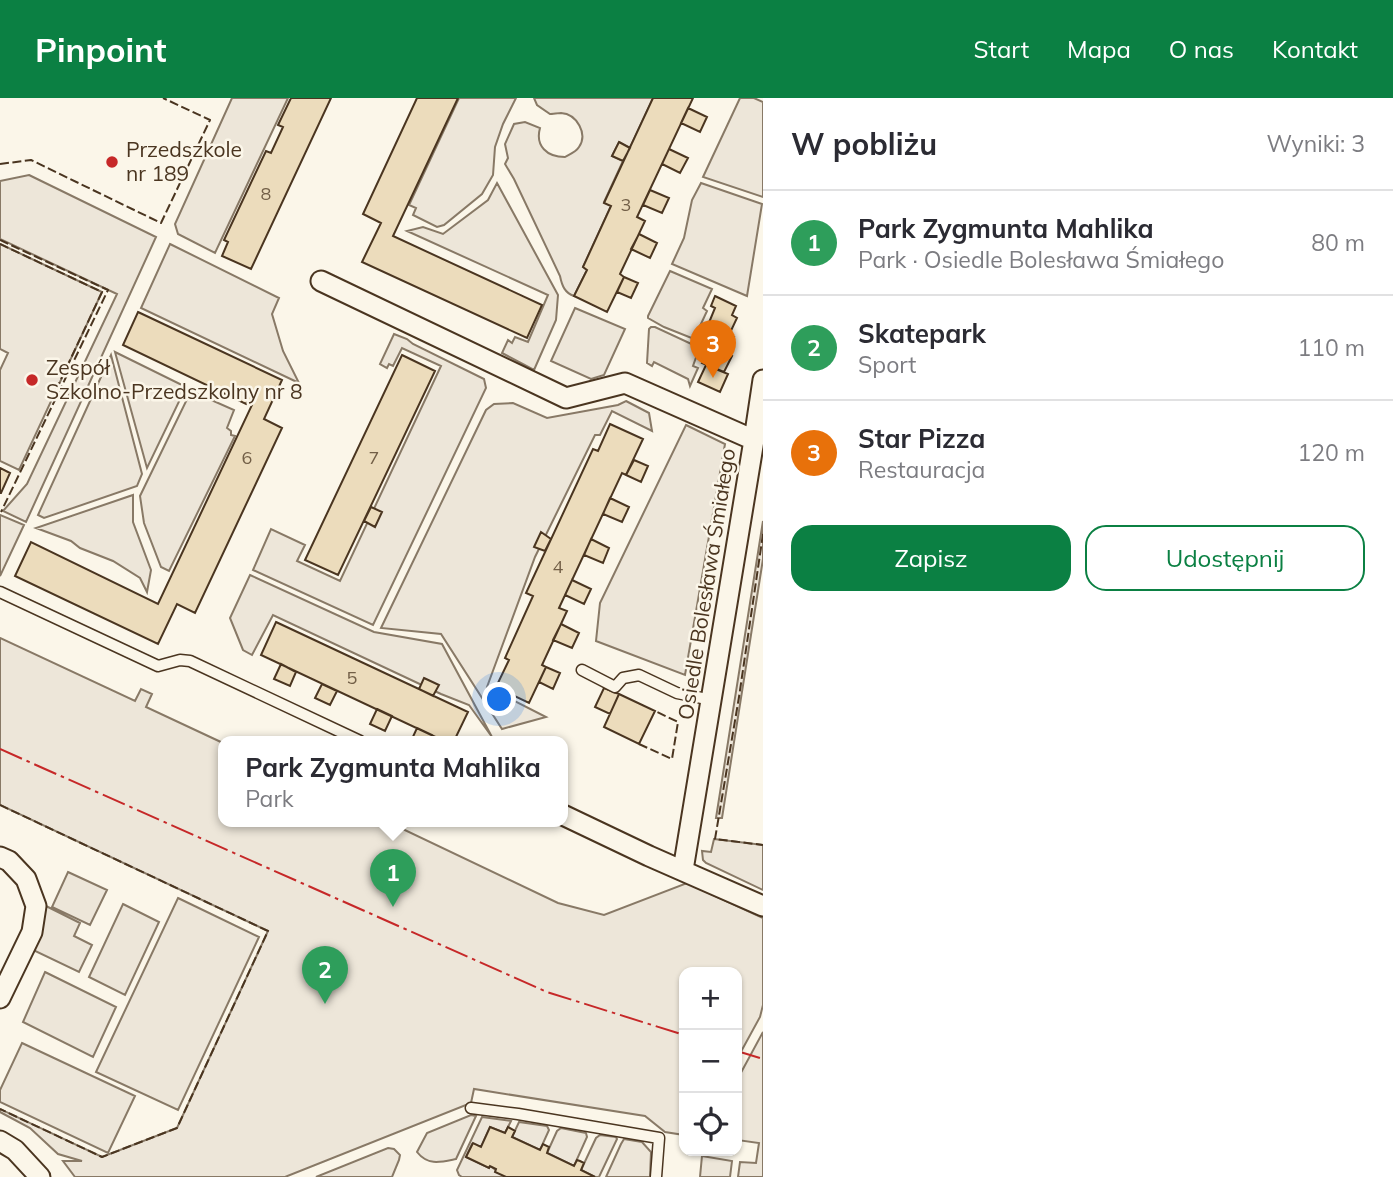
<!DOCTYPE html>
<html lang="pl">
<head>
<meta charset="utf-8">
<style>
  :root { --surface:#fff; --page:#f2f2f3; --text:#2b2b33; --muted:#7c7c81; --line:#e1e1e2; --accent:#0b8043 }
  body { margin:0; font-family:Mulish,sans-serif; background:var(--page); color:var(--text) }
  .controls { position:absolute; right:21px; bottom:21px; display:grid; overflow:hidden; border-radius:14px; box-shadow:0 2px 5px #0004 }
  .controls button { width:63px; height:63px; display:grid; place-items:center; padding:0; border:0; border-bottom:2px solid var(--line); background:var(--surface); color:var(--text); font:35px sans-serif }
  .you { position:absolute; left:500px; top:602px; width:24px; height:24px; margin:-18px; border:5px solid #fff; border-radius:50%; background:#1a73e8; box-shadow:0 0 0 10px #1a73e833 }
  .badge { display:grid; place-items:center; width:46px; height:46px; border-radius:50%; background:var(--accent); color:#fff; font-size:23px; font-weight:700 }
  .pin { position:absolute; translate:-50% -58px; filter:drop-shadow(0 2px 4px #0008) }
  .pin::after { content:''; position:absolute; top:37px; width:24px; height:21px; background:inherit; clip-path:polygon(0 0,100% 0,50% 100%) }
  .popup { position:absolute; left:218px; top:638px; width:350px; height:91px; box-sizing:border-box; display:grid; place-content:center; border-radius:14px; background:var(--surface); filter:drop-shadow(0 2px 5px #0005); font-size:23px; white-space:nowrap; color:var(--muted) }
  .popup b { font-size:26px; color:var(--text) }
  .popup::after { content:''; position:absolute; left:50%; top:100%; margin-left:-14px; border:14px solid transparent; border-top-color:var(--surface) }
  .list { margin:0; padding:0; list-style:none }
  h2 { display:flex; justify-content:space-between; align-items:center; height:91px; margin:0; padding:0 28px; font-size:30px }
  h2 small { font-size:23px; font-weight:400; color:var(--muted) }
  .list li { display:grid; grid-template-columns:46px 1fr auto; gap:21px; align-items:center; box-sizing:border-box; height:105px; padding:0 28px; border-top:2px solid var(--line) }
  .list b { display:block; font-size:26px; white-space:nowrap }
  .list p { margin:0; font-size:23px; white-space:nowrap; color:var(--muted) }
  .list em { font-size:23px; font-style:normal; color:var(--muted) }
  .actions { display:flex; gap:14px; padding:21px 28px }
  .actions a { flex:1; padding:16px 0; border:2px solid var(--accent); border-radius:21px; text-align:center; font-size:24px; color:var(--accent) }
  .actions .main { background:var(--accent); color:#fff }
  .icon { flex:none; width:38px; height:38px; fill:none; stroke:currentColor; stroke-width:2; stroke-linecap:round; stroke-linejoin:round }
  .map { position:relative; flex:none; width:763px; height:1079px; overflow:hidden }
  header { display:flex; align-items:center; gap:42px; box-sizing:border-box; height:98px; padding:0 35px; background:var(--accent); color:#fff }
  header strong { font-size:33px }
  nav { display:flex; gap:38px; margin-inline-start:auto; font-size:24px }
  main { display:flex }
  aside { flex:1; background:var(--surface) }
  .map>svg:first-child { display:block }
  .green { fill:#ede6d9; stroke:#887966; stroke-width:2 }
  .building { fill:#ecdcbc; stroke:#4a3520; stroke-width:2 }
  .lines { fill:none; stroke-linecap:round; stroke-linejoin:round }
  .service-casing { stroke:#4a3520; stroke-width:13 }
  .minor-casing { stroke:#4a3520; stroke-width:23 }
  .service { stroke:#fbf6e9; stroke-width:10 }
  .minor { stroke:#fbf6e9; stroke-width:19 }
  .fence { stroke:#4a3520; stroke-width:2; stroke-dasharray:9 3.5; stroke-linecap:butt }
  .power { stroke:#c62828; stroke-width:2; stroke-dasharray:24 5 3.5 5; stroke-linecap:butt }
  .poi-dot { fill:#c62828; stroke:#fbf6e9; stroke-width:2.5 }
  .labels { text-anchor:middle; stroke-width:5; stroke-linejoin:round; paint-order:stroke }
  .number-label { font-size:18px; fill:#725f47 }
  .poi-label { font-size:21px; fill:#4a3520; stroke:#fbf6e9; text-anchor:start }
  .street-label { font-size:21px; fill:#4a3520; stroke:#fbf6e9 }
</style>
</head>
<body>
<header>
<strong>Pinpoint</strong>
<nav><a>Start</a><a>Mapa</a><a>O nas</a><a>Kontakt</a></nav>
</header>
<main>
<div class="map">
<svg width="763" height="1079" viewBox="0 0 763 1079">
  <rect width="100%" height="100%" fill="#fbf6e9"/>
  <path class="green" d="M232 0H288L215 155 178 136 175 126Z
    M459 0H516L503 26 495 49 493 77 482 96 444 127 437 129 413 117 416 110 409 107Z
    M534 0H653L630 50 619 44 612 58 623 63 604 104 611 108 583 169 587 172 574 198C565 195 562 188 560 178L514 81 505 66 508 60 505 46 514 26 525 24 540 30C535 48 547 59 565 59 570 56 576 54 579 49 588 36 577 16 561 15 559 15 552 16 550 16L537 7Z
    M740 0H754L763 4V99L703 79Z
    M29 77 156 139 26 424 3 413 27 386 117 196 0 141V83Z
    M497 85 558 197 556 222 534 272 502 255 508 242 512 245 515 239 528 244 548 197 407 133 423 129 443 136 488 102Z
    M701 85 762 106 747 198 672 166 684 140 692 102Z
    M0 146 102 194 19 372 0 363V272L8 255 0 251Z
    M170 146 279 200 272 216 283 253 299 285 141 210Z
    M670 173 712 191 703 210 707 213 694 241 664 229 648 220V218Z
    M575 210 625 231 604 277 591 281 551 263Z
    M651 229H655L698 249 699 251 693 268 698 270 690 288 688 281 654 264 652 268 647 265 649 231Z
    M394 236 407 241 413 246 484 281 486 290 373 527 253 472 271 431 305 447 297 463 340 483 441 268 402 250 393 268 389 266 387 270 380 266Z
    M115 254 186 289 147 370Z
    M111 257 142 376 137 388 44 420 38 417Z
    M191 293 234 312 227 330 231 333V337L235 338 169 473 161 469 144 425 140 398Z
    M626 303 649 315 652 333 612 313 600 337H595L535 459 487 589 546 619 502 631 441 536 381 530 486 312 494 306 513 305 547 320 618 307Z
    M686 327 725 346 685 577 596 543 600 505Z
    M133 397V424L151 472 147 494 140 480 113 463 80 450 71 443 36 430Z
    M0 417 24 427 0 478Z
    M763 423V461L722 720H716Z
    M250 477 374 534 442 546 492 639 469 607 441 596 273 517 252 557 243 552 230 520Z
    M0 540 135 603 141 591 152 596 146 609 223 645V723H386L558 805 604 817 687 785 763 820V907L760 919 737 961V874H684V1037L665 1034 645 1018 474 991 471 1005 285 1079H75L63 1063H82L58 1056 30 1030 0 1014V1011L102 1059 177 1030 268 833 0 707Z
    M714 741 763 747V792L706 765 703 762 702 753 711 754Z
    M68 774 107 792 90 827 52 809Z
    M178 800 259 839 178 1012 96 974Z
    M123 806 159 824 125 897 89 879Z
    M46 808 80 825 74 838 92 847 79 874 31 851Z
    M45 874 116 909 93 959 23 924Z
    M763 934V1079H738L740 1064 756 1065 759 1045 737 1042V982Z
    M22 945 135 998 108 1055 0 1004V992Z
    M471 1017 476 1018 456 1061C441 1064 428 1068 417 1054L427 1035Z
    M482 1019 511 1023 505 1035 490 1029 481 1049 472 1046 466 1059 489 1070 490 1068 506 1079H462L459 1077 457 1072Z
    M519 1024 547 1028 549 1032 540 1052 512 1039Z
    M561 1030 586 1035 587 1039 574 1068 547 1055 557 1033Z
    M600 1037 616 1039 617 1041 599 1079H595L581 1072 596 1040Z
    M624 1041 642 1044 651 1054 650 1079H606L621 1046Z
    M388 1050 394 1051 400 1057 399 1062 392 1079H316Z
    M702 1058 732 1063 730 1079H700Z"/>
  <path class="building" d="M291 0H331L251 171 222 158 228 144 224 142 266 53 271 55 283 29 278 27Z
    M417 0H458L393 138 542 207 527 240 362 164 381 125 363 116Z
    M653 0H693L637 119 645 123 620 176 624 179 607 214 574 198 587 172 583 169 611 108 604 105Z
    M688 10 707 19 700 34 681 25Z
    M619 44 630 50 623 63 612 58Z
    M669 51 688 60 680 75 662 66Z
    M650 92 669 100 662 115 643 107Z
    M639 136 657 145 650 160 631 151Z
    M624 179 638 185 631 200 617 194Z
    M715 198 736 208 732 217 737 220 729 237 708 227 715 210 711 208Z
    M138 214 282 282 264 321 282 330 195 515 177 506 158 546 15 478 31 444 158 506 252 307 247 304 246 306 123 247Z
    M713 230 734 239 726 256 706 246Z
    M710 248 732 258 724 274 702 265Z
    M402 257 435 273 338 477 305 462Z
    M706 267 728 276 720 294 698 284Z
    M610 326 643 341 626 377 622 375 559 510 567 513 542 567 546 569 529 605 496 589 509 562 505 560 533 498 526 495 593 351 598 353Z
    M634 362 648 368 641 384 626 377Z
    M0 370 10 375 1 395H0Z
    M610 400 629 409 622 424 603 416Z
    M371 409 382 414 375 429 364 423Z
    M541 434 551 441 545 453 534 449Z
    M591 441 609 450 603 465 584 457Z
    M572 482 591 491 584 506 565 497Z
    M276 524 468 614 454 643H444L261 557Z
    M561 526 579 535 572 550 553 542Z
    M281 566 296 574 290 588 274 581Z
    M546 569 560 575 553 591 539 584Z
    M424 580 439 587 433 598 419 591Z
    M322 586 337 593 330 607 315 600Z
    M604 590 619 596 610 616 595 609Z
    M619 596 655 613 639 646 604 629Z
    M377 611 392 618 385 633 370 626Z
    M417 630 432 637 430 643H411Z
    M490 1029 505 1035 508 1029 515 1033 512 1039 540 1052 543 1046 549 1049 547 1055 574 1068 577 1062 580 1063 584 1065 581 1072 595 1079H506L495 1074 496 1071 490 1068 489 1070 466 1059 473 1045 481 1049Z"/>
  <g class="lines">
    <defs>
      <path id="service" d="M0 494 158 568 180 562 190 563 360 643
        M582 572 615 589 623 580 639 577 677 595 712 602
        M471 1010 518 1016 659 1040 656 1079"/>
      <path id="minor" d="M321 183 566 300 625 285 754 342 683 772
        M754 342 763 282
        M563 717 649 758 763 808
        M0 759 9 763 26 781 36 808 32 834 0 900
        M0 1043 15 1052 40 1079"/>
    </defs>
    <use href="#service" class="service-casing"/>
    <use href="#minor" class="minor-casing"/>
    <use href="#service" class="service"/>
    <use href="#minor" class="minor"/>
    <path class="fence" d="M0 66 31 62 161 125 210 22 163 0
      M0 142 108 192 1 414
      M0 146 102 194 56 292
      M763 436 739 599 715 741 763 747
      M639 646 672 661 678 624 655 613
      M0 707 268 833 177 1030 102 1059 0 1011"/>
    <path class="power" d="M0 651 547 894 684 937
      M737 953 763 961"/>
  </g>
  <g class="poi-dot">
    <circle cx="112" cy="64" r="7"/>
    <circle cx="32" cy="282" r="7"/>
  </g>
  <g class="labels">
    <g class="number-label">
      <text x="266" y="102">8</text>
      <text x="626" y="113">3</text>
      <text x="247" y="366">6</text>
      <text x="374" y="366">7</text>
      <text x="558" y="475">4</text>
      <text x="352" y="586">5</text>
    </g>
    <g class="poi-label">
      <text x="126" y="59">Przedszkole<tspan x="126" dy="24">nr 189</tspan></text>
      <text x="46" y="277">Zespół<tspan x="46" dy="24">Szkolno-Przedszkolny nr 8</tspan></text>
    </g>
    <g class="street-label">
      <text transform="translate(707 486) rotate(-81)" y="7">Osiedle Bolesława Śmiałego</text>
    </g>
  </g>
</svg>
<div class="controls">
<button>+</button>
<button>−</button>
<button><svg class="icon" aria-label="locate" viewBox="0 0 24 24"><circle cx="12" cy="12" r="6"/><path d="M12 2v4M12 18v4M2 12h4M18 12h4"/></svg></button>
</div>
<div class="you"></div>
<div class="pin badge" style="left:393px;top:809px;background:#2e9e5b">1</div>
<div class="popup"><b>Park Zygmunta Mahlika</b>Park</div>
<div class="pin badge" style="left:325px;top:906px;background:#2e9e5b">2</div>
<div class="pin badge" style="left:713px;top:280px;background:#e8710a">3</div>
</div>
<aside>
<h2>W pobliżu<small>Wyniki: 3</small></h2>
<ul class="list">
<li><span class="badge" style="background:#2e9e5b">1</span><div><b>Park Zygmunta Mahlika</b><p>Park · Osiedle Bolesława Śmiałego</p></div><em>80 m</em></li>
<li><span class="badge" style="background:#2e9e5b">2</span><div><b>Skatepark</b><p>Sport</p></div><em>110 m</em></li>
<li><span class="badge" style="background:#e8710a">3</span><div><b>Star Pizza</b><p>Restauracja</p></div><em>120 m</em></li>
</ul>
<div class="actions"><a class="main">Zapisz</a><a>Udostępnij</a></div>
</aside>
</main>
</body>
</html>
